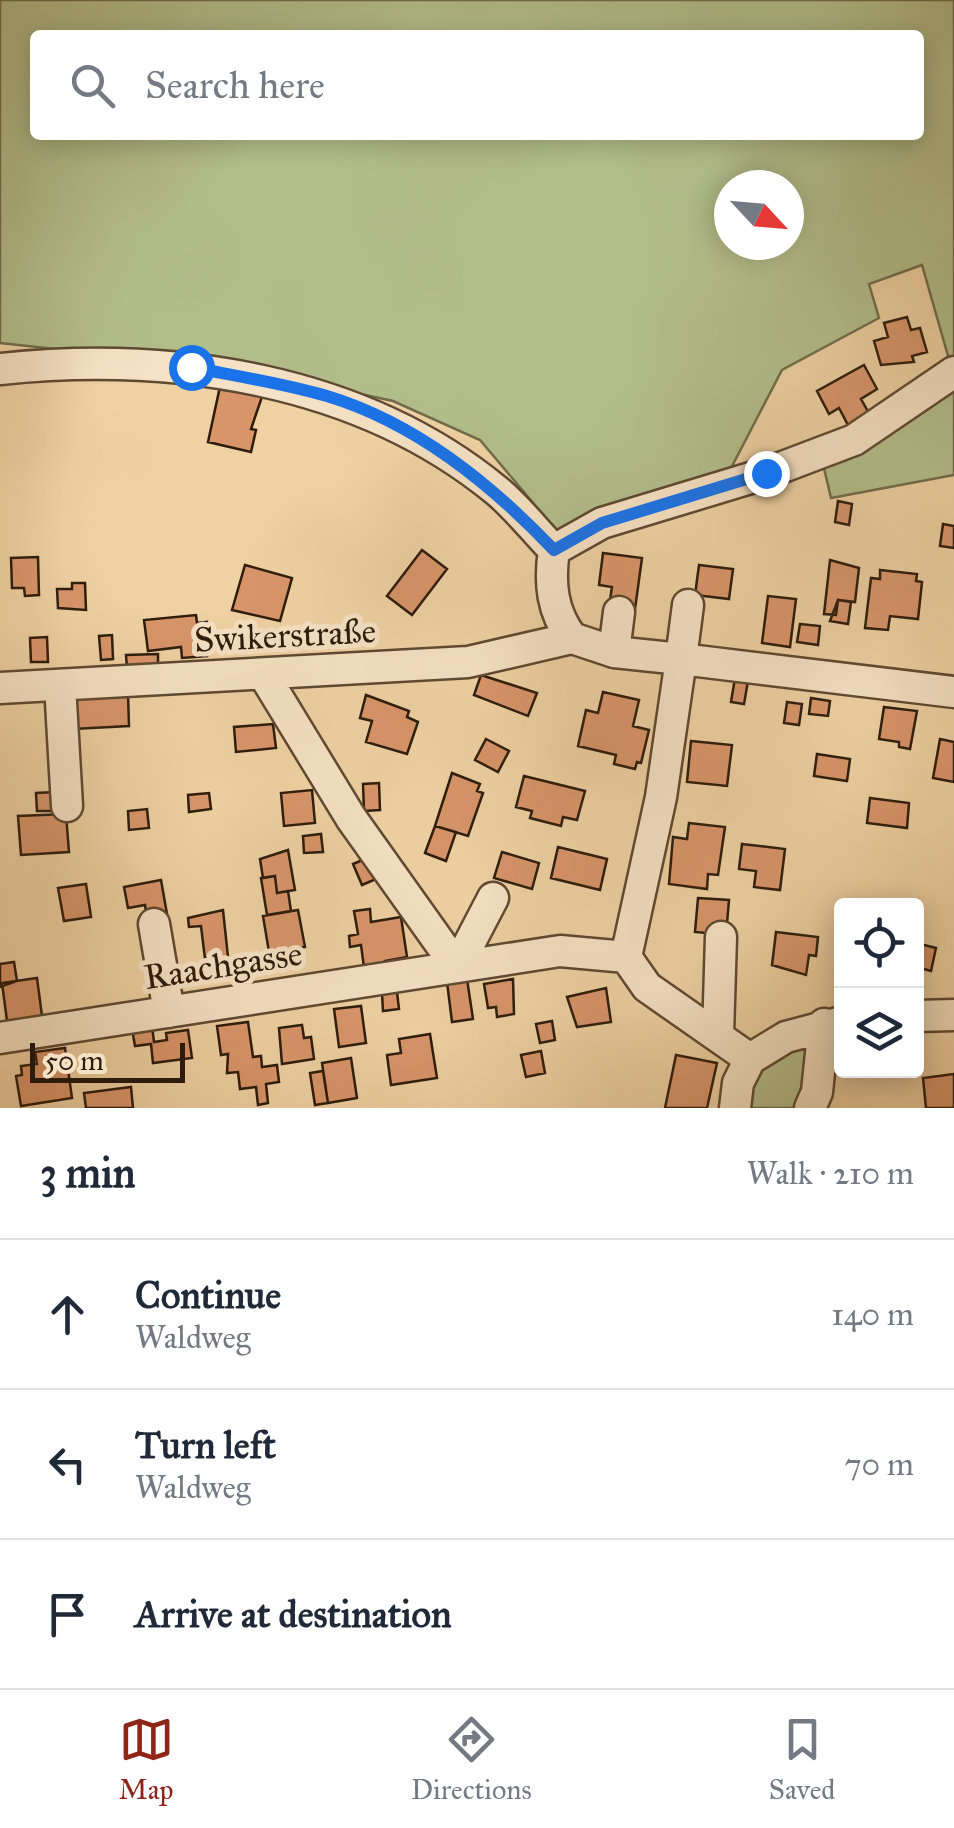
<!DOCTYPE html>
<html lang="en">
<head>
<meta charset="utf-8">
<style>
  :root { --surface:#fff; --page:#f6f6f7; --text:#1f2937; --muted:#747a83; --line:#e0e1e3; --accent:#8f2418 }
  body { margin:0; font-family:"IM FELL Great Primer",serif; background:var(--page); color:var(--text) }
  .controls { position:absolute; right:30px; bottom:30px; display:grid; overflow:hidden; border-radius:10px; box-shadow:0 5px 25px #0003 }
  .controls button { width:90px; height:90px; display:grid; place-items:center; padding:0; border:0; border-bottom:2px solid var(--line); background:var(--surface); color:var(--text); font:50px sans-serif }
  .compass { position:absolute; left:714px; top:170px; width:90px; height:90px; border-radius:50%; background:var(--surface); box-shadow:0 5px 25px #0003; rotate:116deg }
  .scale { position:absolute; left:30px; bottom:25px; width:155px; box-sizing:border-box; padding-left:10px; border:5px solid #2d1c0c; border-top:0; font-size:28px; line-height:35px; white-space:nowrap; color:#2d1c0c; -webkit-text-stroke:8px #f5e1c3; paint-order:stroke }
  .stop { position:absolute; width:30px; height:30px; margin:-22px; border:8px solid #1a73e8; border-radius:50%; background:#fff }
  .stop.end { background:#1a73e8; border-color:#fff; box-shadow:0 2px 10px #0008 }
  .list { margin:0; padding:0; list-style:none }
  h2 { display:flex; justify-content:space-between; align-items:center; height:130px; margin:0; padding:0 40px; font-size:42px }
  h2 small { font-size:32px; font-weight:400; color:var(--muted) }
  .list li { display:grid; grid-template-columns:65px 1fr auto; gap:30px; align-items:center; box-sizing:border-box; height:150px; padding:0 40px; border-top:2px solid var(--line) }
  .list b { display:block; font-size:38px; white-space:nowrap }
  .list p { margin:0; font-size:32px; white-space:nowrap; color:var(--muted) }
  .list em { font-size:32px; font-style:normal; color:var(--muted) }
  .icon { flex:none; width:55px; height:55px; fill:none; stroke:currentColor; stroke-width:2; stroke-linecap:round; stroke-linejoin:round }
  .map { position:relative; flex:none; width:954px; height:1108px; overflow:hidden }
  .search { position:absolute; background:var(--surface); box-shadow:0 5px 25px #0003; left:30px; right:30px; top:30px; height:110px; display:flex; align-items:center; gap:25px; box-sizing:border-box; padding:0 35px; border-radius:10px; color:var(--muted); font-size:38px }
  .sheet { height:580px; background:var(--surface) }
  nav { display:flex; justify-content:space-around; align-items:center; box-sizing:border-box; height:140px; border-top:2px solid var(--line); background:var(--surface); font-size:28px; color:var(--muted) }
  nav a { display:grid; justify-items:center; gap:5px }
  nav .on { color:var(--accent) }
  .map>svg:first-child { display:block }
  .green { fill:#b2bd8a; stroke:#706c4b; stroke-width:2.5; fill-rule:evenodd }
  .building { fill:#d8956a; stroke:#2d1c0c; stroke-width:2.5 }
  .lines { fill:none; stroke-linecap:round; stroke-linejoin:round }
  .minor-casing { stroke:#5e4932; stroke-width:35 }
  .minor { stroke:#f5e1c3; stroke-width:30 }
  .route { stroke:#1a73e8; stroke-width:12 }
  .labels { text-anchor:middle; stroke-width:10; stroke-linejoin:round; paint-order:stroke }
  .street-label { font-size:35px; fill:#2d1c0c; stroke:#f5e1c3 }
</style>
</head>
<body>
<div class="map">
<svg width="954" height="1108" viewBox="0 0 954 1108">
  <rect width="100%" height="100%" fill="#efd1a3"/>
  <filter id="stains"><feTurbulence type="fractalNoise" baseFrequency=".002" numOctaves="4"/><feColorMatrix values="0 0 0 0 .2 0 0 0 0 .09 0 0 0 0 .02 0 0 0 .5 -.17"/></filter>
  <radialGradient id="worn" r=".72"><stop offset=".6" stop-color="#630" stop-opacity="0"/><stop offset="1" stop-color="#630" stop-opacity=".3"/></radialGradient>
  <path class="green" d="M0 0H954V475L831 498 819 447 950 363 922 265 869 284 879 318 782 370 729 472 561 536 480 440 393 401 249 370 0 343ZM35 35H919V135H35ZM729 185H789V245H729Z
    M824 1024 810 1108H735L738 1083Z"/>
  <path class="building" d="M907 317 911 330 920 328 927 352 912 356 914 362 881 365 874 341 888 337 884 323Z
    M864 365 877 389 861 399 870 415 849 427 839 408 829 414 817 391Z
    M221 382 264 391 251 429 256 430 251 452 208 442Z
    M838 501 852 504 849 525 835 522Z
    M943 524 954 526V548L940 546Z
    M422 550 447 569 412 615 387 596Z
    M603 553 642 558 635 609 609 606 612 587 599 585Z
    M38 557 39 595 25 596 24 588H12L11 558Z
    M830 560 859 568 855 602 838 600 836 615 824 614Z
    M245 565 292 578 280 621 232 610Z
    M699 565 733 569 729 599 695 595Z
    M880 570 917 574 916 581 922 582 918 619 890 616 888 630 865 628 871 578 880 579Z
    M72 583H85L86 610 58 608 57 589H72Z
    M768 596 796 599 790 647 762 643Z
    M838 600 851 602 848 624 830 621Z
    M196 615 197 623 207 622V656L182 658 181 647 148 651 144 620Z
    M800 624 820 626 818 645 797 642Z
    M112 635 113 659 101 660 99 636Z
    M47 637 48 662H31L30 638Z
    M158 654V667L127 668 126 655Z
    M481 675 537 693 528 716 474 695Z
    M735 678 748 681 744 704 731 702Z
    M603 692 639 700 633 726 649 730 641 763 637 762 635 769 614 764 616 755 578 746 586 710 598 713Z
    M128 694 129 726 73 729 71 697Z
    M366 695 409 711 407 717 418 722 407 754 366 742 372 721 360 718Z
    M811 698 830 701 828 716 809 714Z
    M787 702 802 704 799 725 784 723Z
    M884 707 917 711 910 749 899 747V742L879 739Z
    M273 724 276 748 236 752 234 727Z
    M486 739 509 751 498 772 475 760Z
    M940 739 954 742V782L933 778Z
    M691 741 732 745 727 786 687 782Z
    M817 754 850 759 847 781 814 776Z
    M452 773 480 784 477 791 483 793 468 836 435 826Z
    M524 776 585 791 577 820 563 817 561 826 530 818 532 811 516 807Z
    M379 783 380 810 364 811 363 784Z
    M312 790 315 823 284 826 281 793Z
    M55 792 56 811H37L36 793Z
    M209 793 211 809 189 812 188 795Z
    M870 798 909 803 907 828 867 823Z
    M147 809 149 828 129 830 128 811Z
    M66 814 69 852 21 855 18 816Z
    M689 823 725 827 718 875 708 874 707 889 669 884 673 837 687 839Z
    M435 826 456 832 446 861 425 853Z
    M321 834 323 852 304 853 303 836Z
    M742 844 785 849 780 890 754 887 756 871 739 869Z
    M558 847 607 859 600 890 551 878Z
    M288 850 295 890 277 893 275 876 263 878 260 859Z
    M502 852 539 863 532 889 494 878Z
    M370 857 383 876 362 885 353 864Z
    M275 876 277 893 288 891 291 911 267 915 261 878Z
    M161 880 167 914 147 918 145 905 128 908 124 887Z
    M86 884 91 917 64 921 58 888Z
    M698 898 729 900 726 935 695 932Z
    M370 909 371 922 401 917 407 957 385 961 387 972 365 975 361 945 350 947 349 936 358 934 354 911Z
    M223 910 228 957 205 959 201 926 189 927 188 918Z
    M298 910 305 947 269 952 263 916Z
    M776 932 818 937 816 956 809 955 806 975 772 965Z
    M916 943 936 948 931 971 916 967Z
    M14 962 17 981 0 987V964Z
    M37 978 42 1016 7 1021 2 983Z
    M467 979 473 1019 452 1022 447 982Z
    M513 979 514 1014 497 1017 496 1007 488 1008 484 984Z
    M606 988 611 1022 577 1027 567 997Z
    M397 992 399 1009 383 1011 382 994Z
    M361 1006 366 1043 339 1047 334 1009Z
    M552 1021 555 1040 540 1043 536 1024Z
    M248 1022 253 1057 261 1056 262 1067 277 1065 279 1082 266 1084 268 1103 258 1105 256 1087 240 1089 238 1072 227 1073 228 1054 221 1055 217 1026Z
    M302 1025 304 1038 311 1037 314 1059 282 1064 279 1028Z
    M152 1026 154 1042 167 1040 166 1033 188 1030 192 1058 153 1063 151 1044 135 1046 132 1029Z
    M430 1034 437 1078 391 1085 387 1055 401 1053 399 1039Z
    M65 1048 72 1098 21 1106 16 1076 22 1075 21 1066 37 1064 35 1052Z
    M541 1051 545 1073 526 1077 521 1055Z
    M676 1055 717 1063 707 1108H665Z
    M351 1058 357 1098 328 1103 322 1063Z
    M323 1071 328 1103 315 1105 310 1073Z
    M954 1074V1108H926L923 1078Z
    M131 1087 133 1108H86L84 1093Z"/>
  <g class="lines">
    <defs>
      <path id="minor" d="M0 369C172 351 359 378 496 490 517 507 535 531 554 550
        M554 550 602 523 767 473 854 440 954 372
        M554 550C549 583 552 612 572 638
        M688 605 681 659 954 692
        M614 652 619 612
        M264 675 351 818 457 967 493 898
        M60 685 67 806
        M0 688 468 662 572 638 614 652 681 659 661 797 626 957 647 987 750 1059
        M154 924 169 1012
        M916 1016 954 1015
        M718 1035 721 937
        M0 1038 560 951 626 957
        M750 1059 786 1037 842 1022
        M735 1108 738 1083 750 1059
        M810 1108 817 1092 824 1024"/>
    </defs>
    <use href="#minor" class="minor-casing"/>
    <use href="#minor" class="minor"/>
  </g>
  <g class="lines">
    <path class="route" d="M191 367C236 376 282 383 327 396 416 423 491 484 554 550L602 523 766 473"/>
  </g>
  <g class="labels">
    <g class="street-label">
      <text transform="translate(285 635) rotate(-3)" y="12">Swikerstraße</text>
      <text transform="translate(223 965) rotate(-9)" y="12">Raachgasse</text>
    </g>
  </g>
  <rect width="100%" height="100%" filter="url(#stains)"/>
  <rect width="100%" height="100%" fill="url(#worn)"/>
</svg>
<div class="controls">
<button><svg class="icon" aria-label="locate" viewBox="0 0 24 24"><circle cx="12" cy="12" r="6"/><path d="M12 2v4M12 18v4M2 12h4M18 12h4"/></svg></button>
<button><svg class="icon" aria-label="layers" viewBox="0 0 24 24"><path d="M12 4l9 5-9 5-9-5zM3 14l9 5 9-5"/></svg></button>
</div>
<svg class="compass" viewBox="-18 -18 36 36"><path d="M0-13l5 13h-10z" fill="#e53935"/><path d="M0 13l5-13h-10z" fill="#747a83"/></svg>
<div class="scale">50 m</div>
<div class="stop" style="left:191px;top:367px"></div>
<div class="stop end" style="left:766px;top:473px"></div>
<div class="search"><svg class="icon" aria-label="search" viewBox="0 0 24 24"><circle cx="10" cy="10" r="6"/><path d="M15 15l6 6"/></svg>Search here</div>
</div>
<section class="sheet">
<h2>3 min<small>Walk · 210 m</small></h2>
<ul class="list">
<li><svg class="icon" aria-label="ahead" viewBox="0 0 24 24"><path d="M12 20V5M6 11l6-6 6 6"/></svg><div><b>Continue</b><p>Waldweg</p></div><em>140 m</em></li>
<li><svg class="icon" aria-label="left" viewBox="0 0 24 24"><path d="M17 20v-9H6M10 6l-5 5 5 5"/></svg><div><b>Turn left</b><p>Waldweg</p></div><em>70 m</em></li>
<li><svg class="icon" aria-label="arrive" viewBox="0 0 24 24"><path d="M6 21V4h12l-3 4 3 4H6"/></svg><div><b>Arrive at destination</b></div></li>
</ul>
</section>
<nav>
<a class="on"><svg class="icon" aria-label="map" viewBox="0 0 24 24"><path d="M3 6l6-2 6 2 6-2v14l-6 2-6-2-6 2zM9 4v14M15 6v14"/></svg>Map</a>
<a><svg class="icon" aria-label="directions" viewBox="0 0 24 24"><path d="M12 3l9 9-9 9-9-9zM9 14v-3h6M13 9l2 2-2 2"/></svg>Directions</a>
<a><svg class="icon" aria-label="saved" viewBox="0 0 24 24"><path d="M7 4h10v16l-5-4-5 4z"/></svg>Saved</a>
</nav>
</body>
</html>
